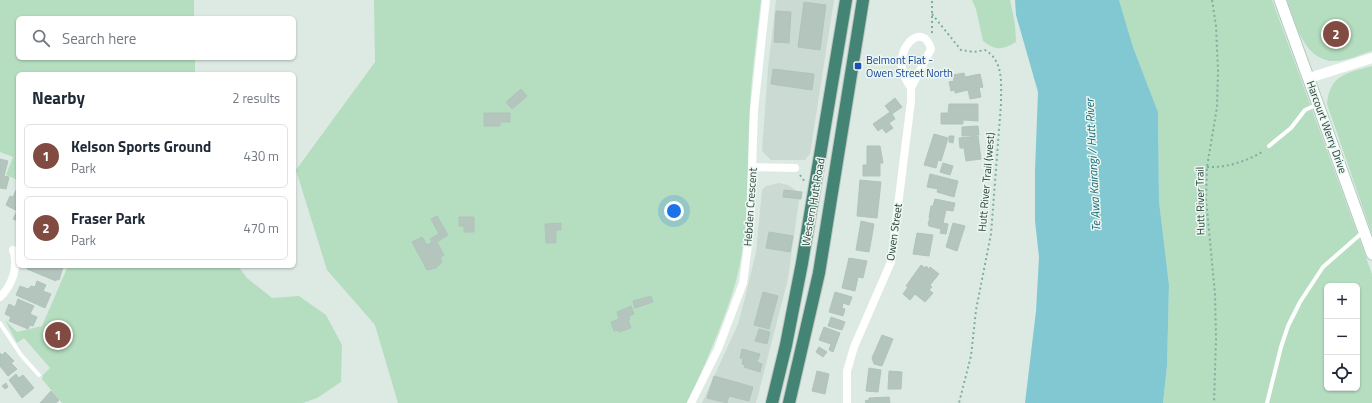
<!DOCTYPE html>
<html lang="en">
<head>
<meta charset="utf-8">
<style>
  :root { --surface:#fff; --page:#f6f6f7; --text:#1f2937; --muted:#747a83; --line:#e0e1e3; --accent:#814b41 }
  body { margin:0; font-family:"Titillium Web",sans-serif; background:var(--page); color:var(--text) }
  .controls { position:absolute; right:12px; bottom:12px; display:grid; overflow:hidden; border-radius:6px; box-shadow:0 1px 3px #0004 }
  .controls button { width:36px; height:36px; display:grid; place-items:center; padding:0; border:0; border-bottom:1px solid var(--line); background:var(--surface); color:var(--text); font:20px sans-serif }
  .you { position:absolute; left:674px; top:211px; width:14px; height:14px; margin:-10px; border:3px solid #fff; border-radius:50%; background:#1a73e8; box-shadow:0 0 0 6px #1a73e833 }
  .badge { display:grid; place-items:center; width:26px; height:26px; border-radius:50%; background:var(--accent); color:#fff; font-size:13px; font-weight:700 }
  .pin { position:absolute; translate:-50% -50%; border:2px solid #fff; box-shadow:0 1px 4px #0006 }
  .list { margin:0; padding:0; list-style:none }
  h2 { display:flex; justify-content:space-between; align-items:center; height:52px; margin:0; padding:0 16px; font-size:17px }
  h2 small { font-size:13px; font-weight:400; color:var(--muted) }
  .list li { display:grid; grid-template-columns:26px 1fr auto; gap:12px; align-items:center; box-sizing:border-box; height:64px; margin:0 8px 8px; padding:0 8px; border:1px solid var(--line); border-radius:6px }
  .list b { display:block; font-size:15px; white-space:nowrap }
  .list p { margin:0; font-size:13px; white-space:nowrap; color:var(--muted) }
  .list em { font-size:13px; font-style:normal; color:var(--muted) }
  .icon { flex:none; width:22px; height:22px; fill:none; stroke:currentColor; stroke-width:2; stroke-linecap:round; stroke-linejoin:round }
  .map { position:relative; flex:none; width:1372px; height:403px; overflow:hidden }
  .search { position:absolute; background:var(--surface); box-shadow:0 1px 3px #0004; left:16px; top:16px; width:280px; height:44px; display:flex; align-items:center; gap:10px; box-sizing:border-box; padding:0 14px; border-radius:6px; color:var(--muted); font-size:15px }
  .panel { position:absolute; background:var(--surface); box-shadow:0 1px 3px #0004; left:16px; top:72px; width:280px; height:196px; border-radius:6px }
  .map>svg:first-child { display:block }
  .built { fill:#cbdad3 }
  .green { fill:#b5ddbf; fill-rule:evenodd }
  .water { fill:#82c8d2 }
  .building { fill:#b3c5bd; stroke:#b0c4bb }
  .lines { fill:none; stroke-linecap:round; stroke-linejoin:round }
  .secondary-casing { stroke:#b0cac0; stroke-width:13 }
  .trunk-casing { stroke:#bcc4c2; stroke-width:14 }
  .path { stroke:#7caf9e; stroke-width:2; stroke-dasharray:2 3; stroke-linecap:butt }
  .service { stroke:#fff; stroke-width:4 }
  .minor { stroke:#fff; stroke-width:8 }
  .tertiary { stroke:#fff; stroke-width:10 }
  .secondary { stroke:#fff; stroke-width:11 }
  .trunk { stroke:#448474; stroke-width:12 }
  .transit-dot { fill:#1a4fb4; stroke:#edf7f2; stroke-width:1.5 }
  .labels { text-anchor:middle; stroke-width:3; stroke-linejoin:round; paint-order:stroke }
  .transit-label { font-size:11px; fill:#164399; stroke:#edf7f2; text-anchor:start }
  .street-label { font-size:11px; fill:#1e3a32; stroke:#edf7f2 }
  .water-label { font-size:12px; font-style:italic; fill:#176977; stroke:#edf7f2 }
</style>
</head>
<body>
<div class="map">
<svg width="1372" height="403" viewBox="0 0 1372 403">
  <rect width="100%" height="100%" fill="#ddeae4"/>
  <path class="built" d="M776 0H834L810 154 805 160H771L762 151 768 68Z
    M779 183 788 185 800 193 788 279 756 403H702L738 324 745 298 756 252 762 190 766 186Z"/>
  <path class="green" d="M0 0H194V18H18V58H195V74H18V180L6 175 13 157 0 152Z
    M374 0H761C757 35 752 71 750 106 746 164 751 224 736 281 724 323 705 363 688 403H398L375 325 327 270 296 170 375 62Z
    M972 0H1010L1015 24 1016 42C1002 50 996 51 983 41L976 9Z
    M1119 0H1272L1372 274V403H1163L1167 366 1169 285 1159 201 1158 112 1133 47ZM1327 286H1357V388H1327Z
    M1287 0H1372V51C1361 54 1347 61 1336 61 1305 63 1295 23 1287 0Z
    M1372 66V234L1327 104C1330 74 1347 73 1372 66Z
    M68 266H238L247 278 272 298 299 296 326 315 342 345 341 382 317 398 303 403H62L42 379 43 375 50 368 24 338 17 343 5 320 17 332 42 326Z"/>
  <path class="water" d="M1015 0H1119L1133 47 1158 112 1159 201 1169 285 1167 366 1163 403H1025L1036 311 1039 257 1035 221V170L1038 92 1016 15Z"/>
  <path class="building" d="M804 2 826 5 820 50 798 47Z
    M776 11 791 12 789 43 774 42Z
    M773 69 814 74 812 90 771 84Z
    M964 73 965 77 980 74 983 87 979 88 981 97 970 99 968 90 955 93V90L951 91 949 82 954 81 953 75Z
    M521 89 527 96 512 109 506 102Z
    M895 98 902 107 892 114 895 119 889 123 893 128 886 133 882 128 878 131 873 124 890 112 885 106Z
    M949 104H978V121L963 120V124H941V113H948Z
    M484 113H510V122H500V126H484Z
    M978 126 979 135 962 136V127Z
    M934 134 948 138 941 161 938 160 936 168 924 165Z
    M949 136H954L953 143 949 142Z
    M978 136 981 159 966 161 964 148H960L959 138Z
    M867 146H880L883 163H880V176H863V165H867Z
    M0 159 8 161 4 176 9 177 6 189 0 188Z
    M943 163 953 166 950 175 940 172Z
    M930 174 958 181 954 197 937 192 938 189 927 187Z
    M860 180 881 182 877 218 857 216Z
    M16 190 18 191V221L13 219 17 211 6 205 10 196 13 197Z
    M784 190 802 192 801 199 783 197Z
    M935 199 955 203 953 211 946 210 943 223 948 224 946 234 940 233 941 229 929 226 928 224 930 218H929L931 206H933Z
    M437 216 448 235 437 242 444 255 440 258 442 262 436 268 427 270 412 242 422 237 427 245 432 242 430 239 439 234 431 219Z
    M459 217H474V232H464V226H459Z
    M861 221 874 224 869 252 856 250Z
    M561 223V230H556V243H546L545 224Z
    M953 223 965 226 957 251 946 247Z
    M769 232 793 236 790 252 766 248Z
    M917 233 933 235 929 256 913 254Z
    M849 258 867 261 863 278 858 277 855 291 842 288Z
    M921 265 925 268 926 266 929 269 930 267 939 274 930 285 932 287 929 290 933 293 925 302 915 294 910 300 903 294 908 287 906 286Z
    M28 266H60L63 267 59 280 57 279 56 281 27 269Z
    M37 281 46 285 43 291 51 294 45 308 16 295 20 286 28 289 31 286 35 287Z
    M763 292 778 296 769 329 754 325Z
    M835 292 852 297 849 305 843 303 842 308 845 309 843 316 829 312Z
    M651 296 653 302 635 308 633 301Z
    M18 299 34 306 30 314 37 317 33 326 30 325 28 329 9 321 11 317 5 314 9 304 15 307Z
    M631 306 634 314 629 316 630 319H628L631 328 619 332 618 330 614 331 611 322 619 319 617 312Z
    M831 317 845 322 842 330 828 326Z
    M824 327 840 333 833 352 829 350 831 344 819 340Z
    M759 329 770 332 767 344 755 341Z
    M882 335 893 339 882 366 874 364 872 358Z
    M819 347 827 352 823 357 816 352Z
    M742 349 760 354 757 362 762 364 760 372 744 367 745 365 742 364 743 359 740 358Z
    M5 352 14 361 11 363 17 369 8 376 0 366V353L2 355Z
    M869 368 881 370 878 392 866 391Z
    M817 371 829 374 825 394 812 391Z
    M889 371 902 372 901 389H888Z
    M16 374 19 378 23 375 34 388 22 398 9 380Z
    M714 376 753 387 749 401 729 396 727 403 707 398Z
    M6 383 8 387 5 389 2 386Z
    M51 391 59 400 56 403H40Z
    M889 397 890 403H866L865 401 869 400V398Z"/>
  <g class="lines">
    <defs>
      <path id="secondary" d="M1280 0 1372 254"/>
      <path id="trunk" d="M772 403 786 345 802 263 846 0
        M789 403 819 273 863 0"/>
    </defs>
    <use href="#secondary" class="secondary-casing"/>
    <use href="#trunk" class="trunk-casing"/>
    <path class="path" d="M1212 0 1216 26 1218 71 1217 107 1207 167 1206 199 1215 294 1216 340 1214 403
      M932 14 961 50 974 52 985 50C1004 61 1001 84 1001 104L991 234 976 310 971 356 959 403
      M932 33V0
      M1207 167C1227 168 1247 161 1264 151
      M800 175 805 182"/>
    <path class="service" d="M1269 146 1291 128 1305 110 1316 105
      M0 323 21 355 39 375
      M1267 403 1281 347 1288 326 1300 302 1323 267 1363 232"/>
    <path class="minor" d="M753 167 795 168
      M0 297C12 286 19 266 13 250
      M691 403 718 349 743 283 750 230 754 110 766 0
      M847 403V371L854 347 891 262 911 101V88L931 49C923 22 898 45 902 68 903 75 907 82 911 88"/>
    <path class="tertiary" d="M1309 78 1372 58"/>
    <use href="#secondary" class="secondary"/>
    <use href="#trunk" class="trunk"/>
  </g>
  <rect class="transit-dot" x="854" y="62" width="8" height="8" rx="2"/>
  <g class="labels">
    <g class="transit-label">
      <text x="866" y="64">Belmont Flat -<tspan x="866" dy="13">Owen Street North</tspan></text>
    </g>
    <g class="street-label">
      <text transform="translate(1327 127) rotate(70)" y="4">Harcourt Werry Drive</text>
      <text transform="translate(986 182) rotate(-85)" y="4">Hutt River Trail (west)</text>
      <text transform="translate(1200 201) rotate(-91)" y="4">Hutt River Trail</text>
      <text transform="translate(813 202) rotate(-80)" y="4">Western Hutt Road</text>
      <text transform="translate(750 207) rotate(-86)" y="4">Hebden Crescent</text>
      <text transform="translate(894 232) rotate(-82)" y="4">Owen Street</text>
    </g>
    <g class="water-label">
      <text transform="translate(1093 165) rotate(-93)" y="4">Te Awa Kairangi / Hutt River</text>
    </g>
  </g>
</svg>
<div class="controls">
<button>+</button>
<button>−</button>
<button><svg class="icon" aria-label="locate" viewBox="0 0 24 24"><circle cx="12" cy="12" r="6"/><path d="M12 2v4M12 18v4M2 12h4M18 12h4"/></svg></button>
</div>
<div class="you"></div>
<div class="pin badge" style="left:58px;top:335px">1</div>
<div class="pin badge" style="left:1336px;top:34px">2</div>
<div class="search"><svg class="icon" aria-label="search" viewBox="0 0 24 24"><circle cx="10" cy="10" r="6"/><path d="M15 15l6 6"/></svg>Search here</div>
<section class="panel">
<h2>Nearby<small>2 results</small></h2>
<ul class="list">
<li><span class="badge">1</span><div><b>Kelson Sports Ground</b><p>Park</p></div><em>430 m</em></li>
<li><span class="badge">2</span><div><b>Fraser Park</b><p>Park</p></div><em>470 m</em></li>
</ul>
</section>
</div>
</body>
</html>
